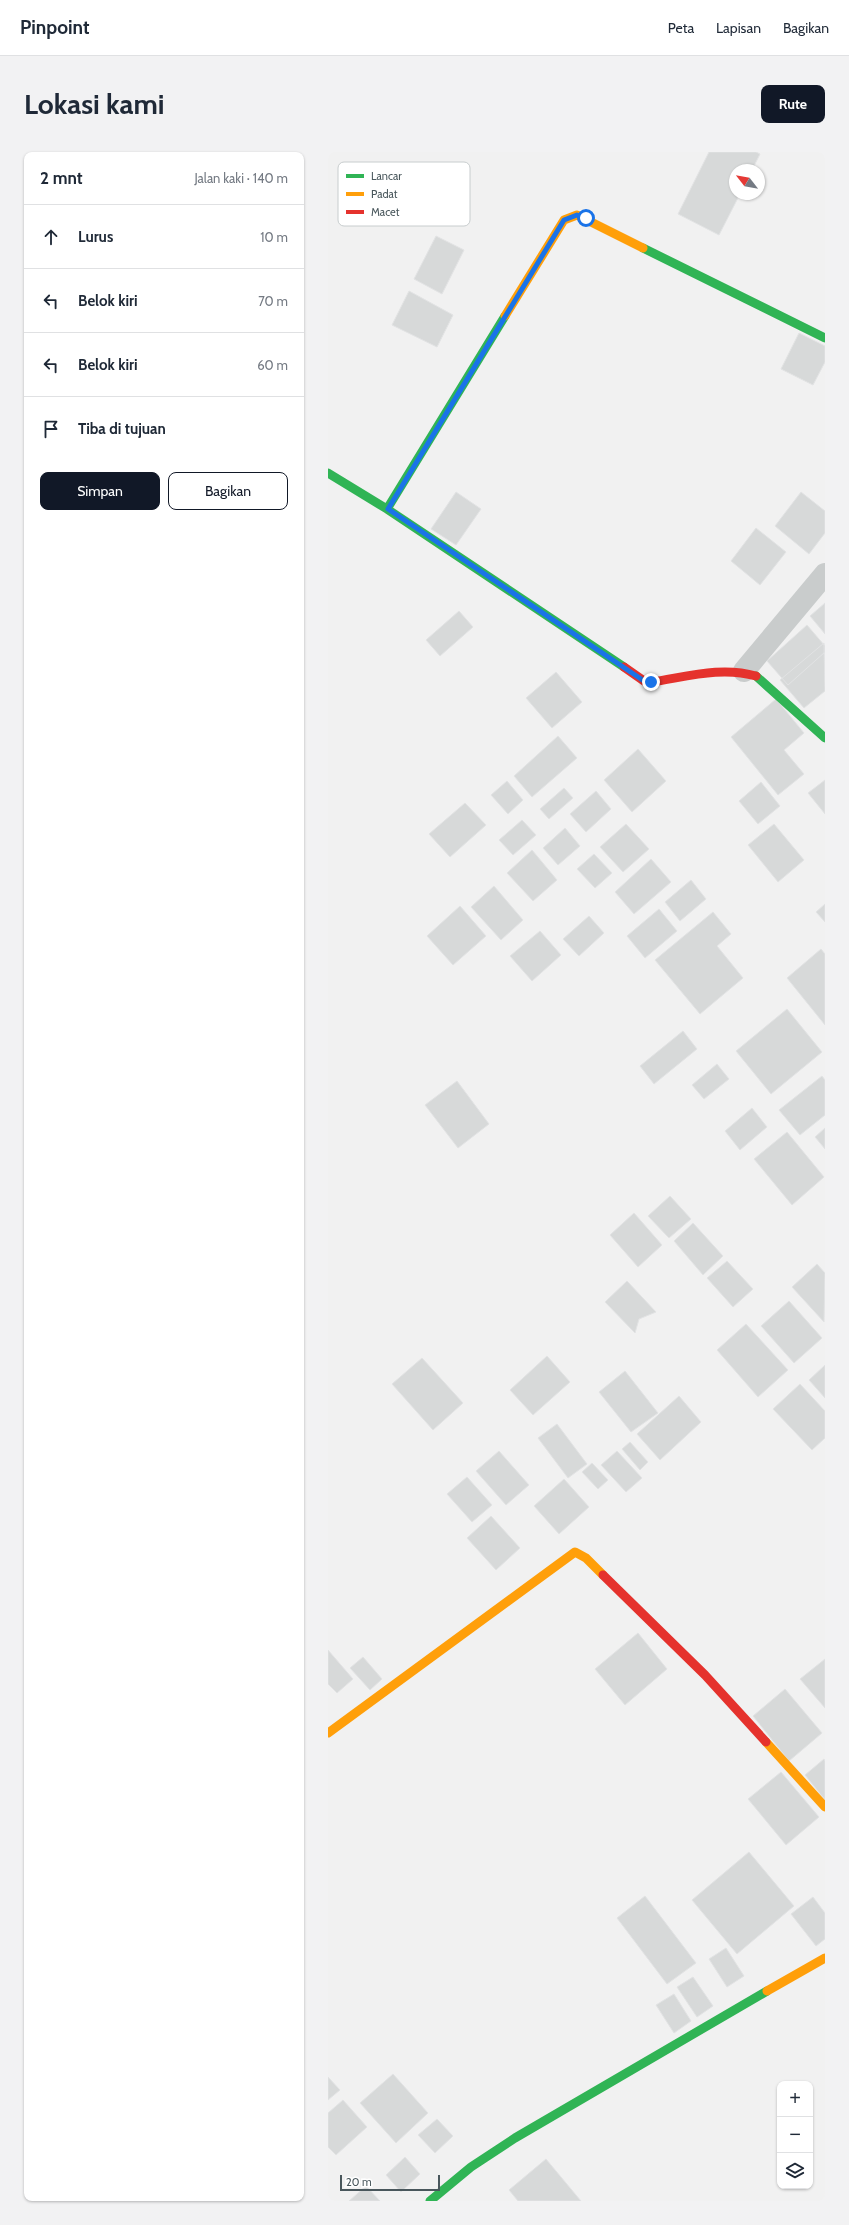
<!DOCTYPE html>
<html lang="id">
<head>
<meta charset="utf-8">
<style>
  :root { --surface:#fff; --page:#f2f2f3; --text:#1f2937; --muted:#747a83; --line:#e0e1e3; --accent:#111827 }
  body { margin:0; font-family:Cabin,sans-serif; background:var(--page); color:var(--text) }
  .controls { position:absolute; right:12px; bottom:12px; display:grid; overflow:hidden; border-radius:8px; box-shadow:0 1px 3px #0004 }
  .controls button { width:36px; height:36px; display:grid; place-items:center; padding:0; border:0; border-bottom:1px solid var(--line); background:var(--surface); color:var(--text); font:20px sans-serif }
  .compass { position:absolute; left:401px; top:12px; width:36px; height:36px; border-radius:50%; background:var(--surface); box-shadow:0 1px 3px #0004; rotate:301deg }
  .scale { position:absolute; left:12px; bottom:10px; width:100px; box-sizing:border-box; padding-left:4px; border:2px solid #49575c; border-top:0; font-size:11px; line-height:14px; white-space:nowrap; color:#49575c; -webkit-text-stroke:3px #fff; paint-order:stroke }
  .stop { position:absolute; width:12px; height:12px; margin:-9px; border:3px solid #1a73e8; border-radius:50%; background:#fff }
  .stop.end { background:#1a73e8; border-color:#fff; box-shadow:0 1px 4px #0008 }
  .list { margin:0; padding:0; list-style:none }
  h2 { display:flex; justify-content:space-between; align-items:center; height:52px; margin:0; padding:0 16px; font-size:17px }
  h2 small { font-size:13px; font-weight:400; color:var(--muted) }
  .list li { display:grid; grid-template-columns:26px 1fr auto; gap:12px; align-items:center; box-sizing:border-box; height:64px; padding:0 16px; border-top:1px solid var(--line) }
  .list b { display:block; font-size:15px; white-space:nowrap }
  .list em { font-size:13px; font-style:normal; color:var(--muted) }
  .actions { display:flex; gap:8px; padding:12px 16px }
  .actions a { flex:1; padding:9px 0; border:1px solid var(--accent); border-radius:8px; text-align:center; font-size:14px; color:var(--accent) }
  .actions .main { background:var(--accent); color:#fff }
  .icon { flex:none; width:22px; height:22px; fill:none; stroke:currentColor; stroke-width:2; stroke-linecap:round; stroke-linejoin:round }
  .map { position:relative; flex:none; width:497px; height:2049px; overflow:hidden; border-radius:8px }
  header { display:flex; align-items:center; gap:24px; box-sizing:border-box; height:56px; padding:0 20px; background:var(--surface); border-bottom:1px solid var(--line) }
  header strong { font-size:19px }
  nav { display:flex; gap:22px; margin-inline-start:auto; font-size:14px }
  .intro { display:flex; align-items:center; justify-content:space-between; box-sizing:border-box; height:96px; padding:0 24px }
  h1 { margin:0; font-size:28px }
  .button { padding:10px 18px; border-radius:8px; background:var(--accent); color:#fff; font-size:14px; font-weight:700 }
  main { display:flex; gap:24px; padding:0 24px }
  aside { flex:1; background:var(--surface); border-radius:8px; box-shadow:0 1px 3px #0004 }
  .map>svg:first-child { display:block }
  .building { fill:#d7d9d9; stroke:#e2e3e4 }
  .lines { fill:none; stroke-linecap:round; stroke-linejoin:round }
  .street { stroke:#c9cccc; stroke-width:22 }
  .fast { stroke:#30b455; stroke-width:9 }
  .slow { stroke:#ff9f0a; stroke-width:9 }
  .jam { stroke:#e5322d; stroke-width:9 }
  .route { stroke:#1a73e8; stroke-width:5 }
  .key { fill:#fff; stroke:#c8cdce; stroke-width:1 }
  .key-label { font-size:11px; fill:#49575c }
</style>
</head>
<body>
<header>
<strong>Pinpoint</strong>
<nav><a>Peta</a><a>Lapisan</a><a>Bagikan</a></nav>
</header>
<div class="intro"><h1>Lokasi kami</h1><a class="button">Rute</a></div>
<main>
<aside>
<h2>2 mnt<small>Jalan kaki · 140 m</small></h2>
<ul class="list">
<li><svg class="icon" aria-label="ahead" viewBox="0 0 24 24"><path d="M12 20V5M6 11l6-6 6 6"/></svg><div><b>Lurus</b></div><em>10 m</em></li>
<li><svg class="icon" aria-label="left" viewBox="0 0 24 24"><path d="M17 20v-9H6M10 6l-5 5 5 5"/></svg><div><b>Belok kiri</b></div><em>70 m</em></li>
<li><svg class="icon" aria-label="left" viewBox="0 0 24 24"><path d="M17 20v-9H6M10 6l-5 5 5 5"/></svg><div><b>Belok kiri</b></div><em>60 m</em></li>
<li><svg class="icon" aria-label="arrive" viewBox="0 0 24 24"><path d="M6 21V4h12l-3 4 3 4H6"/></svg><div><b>Tiba di tujuan</b></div></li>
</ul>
<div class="actions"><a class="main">Simpan</a><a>Bagikan</a></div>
</aside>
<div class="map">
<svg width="497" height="2049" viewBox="0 0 497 2049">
  <rect width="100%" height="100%" fill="#f1f1f1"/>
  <path class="building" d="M381 0H428L432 2 424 18H407V42H412L391 83 350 62Z
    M108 84 136 98 114 142 86 127Z
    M81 139 125 163 109 195 64 173Z
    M471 181 497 194V210L485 233 453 217Z
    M128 340 153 357 128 393 103 377Z
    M473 340 497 359V381L481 402 447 374Z
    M428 376 458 400 432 433 403 409Z
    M497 451V482L482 464Z
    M131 459 145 475 112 504 98 488Z
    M479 473 497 494V500L460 533 439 509Z
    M496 491 497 539 476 556 452 528Z
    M228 520 254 550 224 576 198 546Z
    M448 547 476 581 456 598 476 622 450 643 403 585Z
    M230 584 249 606 204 645 186 624Z
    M310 597 338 629 304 660 276 628Z
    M497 628V662L480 641Z
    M179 629 195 648 180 662 163 643Z
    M433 630 452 654 430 672 411 649Z
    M236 636 245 646 221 667 212 657Z
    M268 639 283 657 258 680 242 662Z
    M137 651 158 673 122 705 101 682Z
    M194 668 208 683 185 703 171 688Z
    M298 672 321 697 295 720 272 695Z
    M446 672 476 708 450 730 420 693Z
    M237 676 252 694 230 713 215 696Z
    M204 698 229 728 205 749 179 721Z
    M266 702 284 721 267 736 249 717Z
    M323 707 343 730 306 762 287 740Z
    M363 728 378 747 352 769 337 750Z
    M166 734 195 768 173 788 143 755Z
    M497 752V770L488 760Z
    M132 754 158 784 125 813 99 784Z
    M331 757 349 779 317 806 299 784Z
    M385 760 403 782 389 794 415 826 372 862 327 808Z
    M261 764 276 781 251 804 235 787Z
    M212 779 233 803 204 829 182 804Z
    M493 797 497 802V873L459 826Z
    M459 857 494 900 443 942 408 899Z
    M355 879 369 897 326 932 312 914Z
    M389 912 401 927 376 947 364 933Z
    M494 924 497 928V963L472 983 451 958Z
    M129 929 161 972 130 996 97 953Z
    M424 956 439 975 412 998 397 979Z
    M497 976V997L487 985Z
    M459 980 496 1025 464 1053 426 1007Z
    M342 1044 363 1067 341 1086 320 1064Z
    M306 1061 334 1093 310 1115 282 1083Z
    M365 1071 395 1104 375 1123 346 1089Z
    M399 1109 425 1137 405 1155 379 1126Z
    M489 1112 497 1121 496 1170 464 1135Z
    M299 1129 328 1160 311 1167 307 1181 277 1150Z
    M461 1149 494 1186 466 1211 433 1174Z
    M418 1172 460 1218 430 1245 389 1198Z
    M219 1204 242 1230 205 1263 182 1238Z
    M94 1206 135 1251 105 1278 64 1232Z
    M497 1213V1246L481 1228Z
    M297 1219 330 1261 303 1280 271 1240Z
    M472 1232 497 1259V1286L484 1298 445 1257Z
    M351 1244 373 1270 332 1308 309 1282Z
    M229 1272 259 1312 240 1326 210 1286Z
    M302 1290 320 1310 312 1318 294 1297Z
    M171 1299 201 1333 178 1353 148 1319Z
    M289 1299 314 1326 298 1340 273 1313Z
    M264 1311 280 1328 270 1337 254 1320Z
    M139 1325 164 1353 144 1370 119 1342Z
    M236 1327 261 1355 231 1382 206 1354Z
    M163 1364 192 1396 168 1418 139 1386Z
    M310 1481 339 1517 297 1553 267 1517Z
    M0 1498 25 1527 9 1541 0 1532Z
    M35 1505 54 1527 42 1538 22 1516Z
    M497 1507V1556L472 1527Z
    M457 1537 494 1581 461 1609 425 1564Z
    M496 1607 497 1609V1648L477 1623Z
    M453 1620 491 1665 458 1693 420 1647Z
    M421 1700 466 1754 409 1802 364 1748Z
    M317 1744 368 1811 339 1832 289 1766Z
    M485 1745 497 1761V1787L488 1794 463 1762Z
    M398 1796 416 1824 399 1835 381 1807Z
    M365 1825 385 1854 369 1865 349 1835Z
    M346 1842 363 1869 346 1881 328 1853Z
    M65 1922 100 1961 68 1991 32 1951Z
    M0 1925 12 1938 0 1948Z
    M15 1948 39 1975 8 2003 0 1995V1961Z
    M109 1967 125 1984 107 2001 90 1983Z
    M77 2005 92 2022 73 2040 58 2023Z
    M218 2007 253 2049H190L181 2038Z
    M38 2034 52 2049H21Z"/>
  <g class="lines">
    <path class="street" d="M416 519 497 422"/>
    <path class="fast" d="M315 96 497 186
      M0 321 59 357 296 515
      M59 357 177 164
      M428 524 497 586
      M102 2049 143 2015 187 1986 439 1839"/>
    <path class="slow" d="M177 164 236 68 249 63 315 96
      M0 1581 247 1400 258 1406 275 1423
      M438 1590 497 1655
      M439 1839 497 1806"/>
    <path class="jam" d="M296 515 316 529 323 530C358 525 393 514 428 524
      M275 1423 377 1523 438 1590"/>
  </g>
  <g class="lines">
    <path class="route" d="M258 66 249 63 236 68 60 357 316 529 323 530"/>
  </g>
  <rect x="10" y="10" width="132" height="64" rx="6" class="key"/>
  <rect x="18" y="22" width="18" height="4" fill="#30b455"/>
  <rect x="18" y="40" width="18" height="4" fill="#ff9f0a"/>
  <rect x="18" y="58" width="18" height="4" fill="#e5322d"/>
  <g class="key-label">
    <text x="43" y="28">Lancar</text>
    <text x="43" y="46">Padat</text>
    <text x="43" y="64">Macet</text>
  </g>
</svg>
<div class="controls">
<button>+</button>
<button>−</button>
<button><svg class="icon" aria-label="layers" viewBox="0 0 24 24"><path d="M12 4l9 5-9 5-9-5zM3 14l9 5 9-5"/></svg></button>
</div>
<svg class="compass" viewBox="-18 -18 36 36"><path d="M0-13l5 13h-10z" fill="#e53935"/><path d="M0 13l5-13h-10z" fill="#747a83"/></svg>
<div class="scale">20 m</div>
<div class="stop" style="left:258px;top:66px"></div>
<div class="stop end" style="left:323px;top:530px"></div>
</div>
</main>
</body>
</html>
